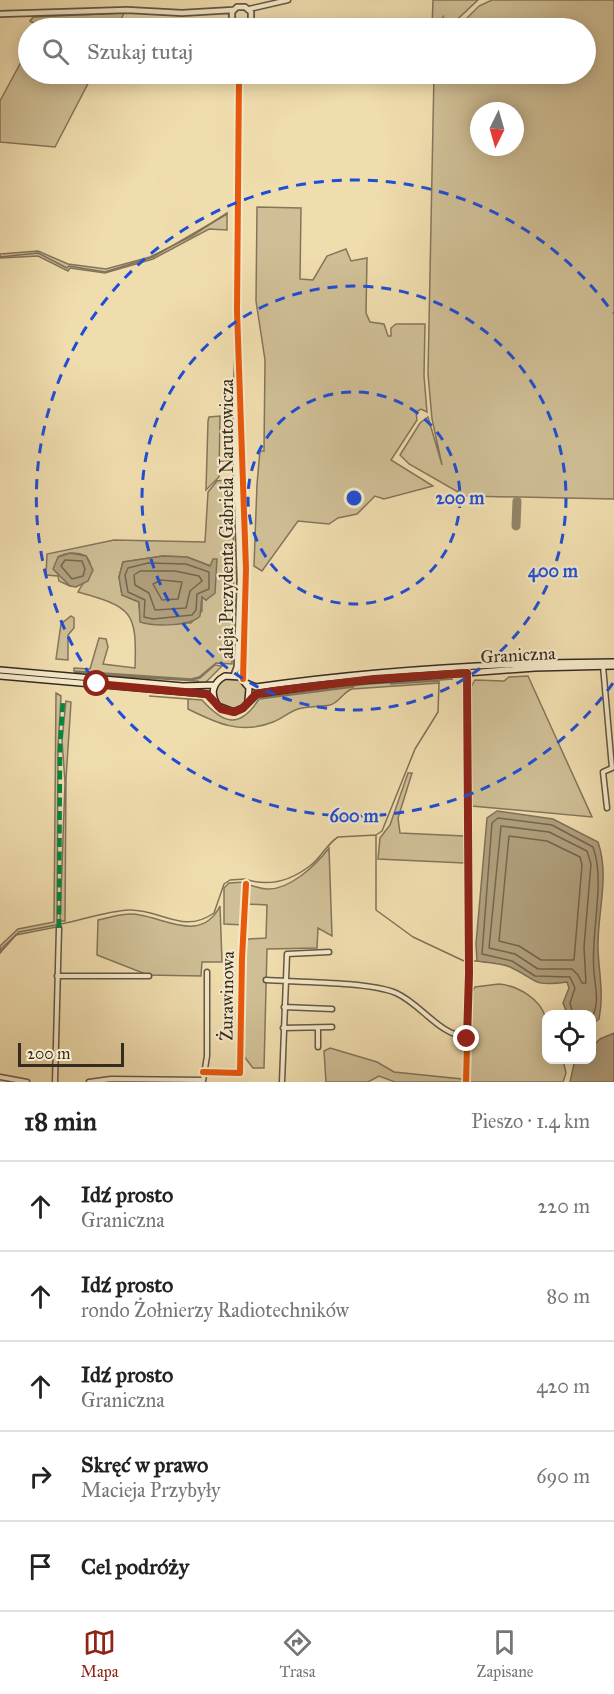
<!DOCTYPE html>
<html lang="pl">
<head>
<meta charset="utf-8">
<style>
  :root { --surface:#fff; --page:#f6f6f6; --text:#222; --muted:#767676; --line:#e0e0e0; --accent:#8f2418 }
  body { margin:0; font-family:"IM FELL Great Primer",serif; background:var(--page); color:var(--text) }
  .controls { position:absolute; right:18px; bottom:18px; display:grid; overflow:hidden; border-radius:12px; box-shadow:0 3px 15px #0003 }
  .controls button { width:54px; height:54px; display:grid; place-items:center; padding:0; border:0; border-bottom:2px solid var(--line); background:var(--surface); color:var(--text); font:30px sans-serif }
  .compass { position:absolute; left:470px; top:102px; width:54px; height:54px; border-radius:50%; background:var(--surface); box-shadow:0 3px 15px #0003; rotate:185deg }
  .scale { position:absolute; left:18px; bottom:15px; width:106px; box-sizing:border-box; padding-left:6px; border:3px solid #362b21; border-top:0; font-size:16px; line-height:21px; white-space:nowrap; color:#362b21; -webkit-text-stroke:4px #f5e9ca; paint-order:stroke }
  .stop { position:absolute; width:18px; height:18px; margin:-14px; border:4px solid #8f2418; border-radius:50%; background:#fff }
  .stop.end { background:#8f2418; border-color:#fff; box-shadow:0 2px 6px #0008 }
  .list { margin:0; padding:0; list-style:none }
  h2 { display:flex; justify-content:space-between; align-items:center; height:78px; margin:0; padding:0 24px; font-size:26px }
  h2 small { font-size:20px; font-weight:400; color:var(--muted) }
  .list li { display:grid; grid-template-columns:39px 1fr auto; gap:18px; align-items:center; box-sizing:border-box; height:90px; padding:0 24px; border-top:2px solid var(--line) }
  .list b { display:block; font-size:22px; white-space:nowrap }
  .list p { margin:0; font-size:20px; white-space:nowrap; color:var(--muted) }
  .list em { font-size:20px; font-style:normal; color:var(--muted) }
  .icon { flex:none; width:33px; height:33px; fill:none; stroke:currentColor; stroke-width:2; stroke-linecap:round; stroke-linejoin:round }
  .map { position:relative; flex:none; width:614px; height:1082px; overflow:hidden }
  .search { position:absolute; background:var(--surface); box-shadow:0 3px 15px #0003; left:18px; right:18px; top:18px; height:66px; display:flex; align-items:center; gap:15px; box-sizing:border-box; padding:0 21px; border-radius:33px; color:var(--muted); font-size:22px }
  .sheet { height:528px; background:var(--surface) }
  nav { display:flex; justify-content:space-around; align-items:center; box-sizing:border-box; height:84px; border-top:2px solid var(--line); background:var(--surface); font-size:16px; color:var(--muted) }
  nav a { display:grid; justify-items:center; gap:3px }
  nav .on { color:var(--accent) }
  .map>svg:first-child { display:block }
  .green { fill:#d0bf96; stroke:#83755c; stroke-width:1.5; fill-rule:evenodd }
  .water { fill:#b1a07e; stroke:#807159; stroke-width:1.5 }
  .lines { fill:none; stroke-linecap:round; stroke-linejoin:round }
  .shore { stroke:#746650; stroke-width:1.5 }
  .stream { stroke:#807159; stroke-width:1.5 }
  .taxiway { stroke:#938468; stroke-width:9 }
  .minor-casing { stroke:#645844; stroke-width:7 }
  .tertiary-casing { stroke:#645844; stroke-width:8 }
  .secondary-casing { stroke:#362b21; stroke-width:8 }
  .minor { stroke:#f5e9ca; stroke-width:4 }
  .tertiary { stroke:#f5e9ca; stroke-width:4.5 }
  .secondary { stroke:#f5e9ca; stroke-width:5 }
  .quiet { stroke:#00873e; stroke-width:4.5; stroke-dasharray:9 4.5; stroke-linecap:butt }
  .cycleway-casing { stroke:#f5e9ca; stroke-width:10 }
  .cycleway { stroke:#e8590c; stroke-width:6 }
  .route { stroke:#8f2418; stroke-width:8 }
  .ring { fill:none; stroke:#1d4ed8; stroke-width:3; stroke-dasharray:10 8 }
  .labels { text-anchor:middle; stroke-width:4.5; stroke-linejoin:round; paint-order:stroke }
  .street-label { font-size:18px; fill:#362b21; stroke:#f5e9ca }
  .centre { fill:#1d4ed8; stroke:#f5e9ca; stroke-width:3 }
  .ring-label { font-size:18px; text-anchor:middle; font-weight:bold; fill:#1d4ed8; stroke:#f5e9ca; stroke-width:4.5; stroke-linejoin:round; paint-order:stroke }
</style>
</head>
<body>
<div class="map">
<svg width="614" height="1082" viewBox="0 0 614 1082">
  <rect width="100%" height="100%" fill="#f0ddae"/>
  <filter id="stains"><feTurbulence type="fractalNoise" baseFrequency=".00333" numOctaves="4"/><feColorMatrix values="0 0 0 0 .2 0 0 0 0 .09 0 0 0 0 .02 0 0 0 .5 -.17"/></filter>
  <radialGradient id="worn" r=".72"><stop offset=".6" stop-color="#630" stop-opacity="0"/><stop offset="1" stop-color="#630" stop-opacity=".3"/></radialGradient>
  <path class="green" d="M433 0H478L448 28H440H443V17L436 28H438H432Z
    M492 0H614V499L465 496 409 464 400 455 420 423 428 417 442 465 432 419 428 374 434 74H586V28H457L479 6ZM479 111H515V147H479Z
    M124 13 117 28H37V25L30 21 33 17Z
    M28 49V74H93L55 147 0 142V101Z
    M257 207 301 208 300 279 313 280 327 256 346 249 351 261 367 258 366 313 370 322 384 324 388 336H391V328L396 324H425L424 376 427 412 421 409 416 412 417 420 391 460 433 486 384 499 375 496 357 514 338 518 329 524 298 521 262 571 254 566 257 484 260 451H264L265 360 256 301Z
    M227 213V230L209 229 153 259 105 273 70 268 68 271 38 256 0 258V254L38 251 68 264 106 269 150 257 192 236Z
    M220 416 219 477 206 490 208 421 209 417Z
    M231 479 234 558 232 664 216 663 199 677 191 679 74 671V668L90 669 99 638 106 639 108 647 103 664 135 668C137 611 132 607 78 592 84 579 98 572 86 556 78 552 66 552 58 557L56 570 70 586 59 581 58 576 46 575 47 554 114 540 205 542 208 492 217 481ZM163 556 187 557 211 566 212 563 206 600 202 597V611L191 623H159L139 608V602L122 595 119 577 123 562Z
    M71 616 74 618V628L68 635V660L56 659 61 624Z
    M215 665 222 666 203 685 199 684 198 681 74 674 75 672 191 680 200 678Z
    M528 676 592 817 472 806 471 687 475 680 504 681 509 677Z
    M215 693a16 16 0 1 1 32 0a16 16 0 1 1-32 0Z
    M453 679 390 684 439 681V683L352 689C343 692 339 703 330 705 319 707 308 706 298 709 289 712 281 719 273 722 241 735 216 723 188 709V699L149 696 202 700C221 721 238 732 259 699L354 687 261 698 368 684Z
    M56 693 61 696 58 748 57 927 16 935 0 953V946L18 929 54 922Z
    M66 701 71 702 66 779 65 921H60L65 783 62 740Z
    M408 773H412L398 818 400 833 464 836V863L378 859 380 838 390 825Z
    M329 848 332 936 318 928 317 948 267 949 264 1068H253L243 1055 245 942 249 939 266 938 267 905 247 904 249 885C254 886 261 889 267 889 290 890 316 865 329 848Z
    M245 882 244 925 224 924V888L229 883Z
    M220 906 222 962H202L201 976 148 975 97 955 98 920C111 917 126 912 140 915 169 920 202 942 220 906Z
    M499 984C518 986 542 999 546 1020 549 1032 546 1047 546 1060H563L566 1073 563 1082H469L471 993 475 987Z
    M330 1048 377 1062 394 1072 462 1079V1082H395L379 1076 368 1082H326L324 1051Z"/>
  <path class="water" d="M70 553 86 556 93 570 88 581 76 587 70 586 53 569 58 557Z
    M163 556 187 557 210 566 213 559H217L215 593 206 600 202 597 200 616C191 626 155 627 140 622L139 602 122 595 119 577 123 562Z
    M497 811 553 819 598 842C610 877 597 913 598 949 599 973 604 995 599 1019L592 1024V1014L567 1013 563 1003 569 988 567 982C530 987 539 980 510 967 501 963 488 963 477 961L476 944 487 818Z
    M614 1033V1082H570L574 1064 578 1060H592V1047L600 1039Z"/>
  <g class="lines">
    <path class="shore" d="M65 560 82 561 85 569 83 576 72 579 61 566Z
      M148 563 186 564 209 572V589L197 594 196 610 192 615 153 619 144 617 145 600 128 592 125 575 128 568Z
      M140 571H175L199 576 202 581 190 591 186 608 155 610 149 593 135 585 134 575Z
      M161 580 182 582 178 599 162 600 153 584Z
      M501 826 549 832 587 851 591 864 584 947 586 983H582L578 975 572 969H538L515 954 489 948Z
      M509 836 547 841 580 857 582 865 574 960H541L519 946 499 941Z
      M573 1014 570 1003 575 988 570 977 535 976 512 961 482 954 492 823 498 818 552 825 593 847C606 883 590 932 594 972 595 986 600 1004 592 1017"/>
    <path class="stream" d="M0 257 38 253 67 268 69 266 105 272 153 257 227 214
      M376 836V910L413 937 464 961
      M248 880C272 887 292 880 311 865 321 857 327 844 338 837L376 835 382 831 415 749 438 712 439 683
      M61 924C83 920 107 911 129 910 161 909 183 935 214 913L224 884 230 880 245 879
      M0 950 19 932 56 925
      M474 961H477"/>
    <path class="taxiway" d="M516 526 517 501"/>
    <defs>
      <path id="minor" d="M249 9 288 0
        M603 666 612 768 603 772 607 808
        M57 976H149
        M266 980C298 982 370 982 396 993 421 1004 439 1035 467 1037
        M284 1007 332 1009
        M283 1028 332 1027
        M318 1047V1028
        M203 1072 240 1073 242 958 246 884
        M0 1077 27 1082
        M203 1081 207 1056V972
        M55 1082 59 928
        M89 1082 111 1079 203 1080
        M282 1082 287 954 329 952"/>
      <path id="tertiary" d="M0 14 127 10 182 13 233 10
        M243 28 251 21V12L245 7H237L232 12V20L237 25 244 26
        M239 74 237 311 246 569 243 679
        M234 675 237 667 240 580 235 436 238 358
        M466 1082 469 976 467 673"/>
      <path id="secondary" d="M0 670 183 686 214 685
        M0 676 207 694 214 699
        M246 683 256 687C375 670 494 663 614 662
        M248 701 249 688 240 677 225 676C212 683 210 694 218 706L234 712 243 708 257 694 345 682 535 668 614 666"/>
    </defs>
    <use href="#minor" class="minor-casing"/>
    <use href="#tertiary" class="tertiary-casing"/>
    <use href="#secondary" class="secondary-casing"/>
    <use href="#minor" class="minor"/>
    <use href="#tertiary" class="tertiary"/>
    <use href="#secondary" class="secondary"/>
    <path class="quiet" d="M59 928 60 747 63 700"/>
    <defs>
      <path id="cycleway" d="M239 74 237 311 246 569 243 679
        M203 1072 240 1073 242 958 246 884
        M466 1082 469 976 467 673"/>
    </defs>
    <use href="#cycleway" class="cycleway-casing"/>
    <use href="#cycleway" class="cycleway"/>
  </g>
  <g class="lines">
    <path class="route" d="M97 684 207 694 221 709 234 712 243 708 256 694 274 691 374 679 467 673 469 973 467 1039"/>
  </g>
  <g class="ring">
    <circle cx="354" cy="498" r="106"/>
    <circle cx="354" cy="498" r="212"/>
    <path d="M613 683A318 318 0 1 1 613 313"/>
  </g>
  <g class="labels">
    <g class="street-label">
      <text transform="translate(227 519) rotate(-90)" y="6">aleja Prezydenta Gabriela Narutowicza</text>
      <text transform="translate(518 655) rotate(-3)" y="6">Graniczna</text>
      <text transform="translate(227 996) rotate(-89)" y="6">Żurawinowa</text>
    </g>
  </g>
  <circle cx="354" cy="498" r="9" class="centre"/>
  <g class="ring-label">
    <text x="460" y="504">200 m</text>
    <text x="553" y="577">400 m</text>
    <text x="354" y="822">600 m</text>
  </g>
  <rect width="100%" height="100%" filter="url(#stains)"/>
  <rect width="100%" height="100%" fill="url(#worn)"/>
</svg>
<div class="controls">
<button><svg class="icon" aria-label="locate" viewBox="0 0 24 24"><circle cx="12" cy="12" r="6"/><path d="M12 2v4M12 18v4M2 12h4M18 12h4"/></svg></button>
</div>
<svg class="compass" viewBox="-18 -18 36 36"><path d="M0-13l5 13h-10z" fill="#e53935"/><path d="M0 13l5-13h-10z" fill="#767676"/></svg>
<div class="scale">200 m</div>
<div class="stop" style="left:97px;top:684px"></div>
<div class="stop end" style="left:467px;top:1039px"></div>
<div class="search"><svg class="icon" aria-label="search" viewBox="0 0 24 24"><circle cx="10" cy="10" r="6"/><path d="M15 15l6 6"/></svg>Szukaj tutaj</div>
</div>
<section class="sheet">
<h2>18 min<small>Pieszo · 1.4 km</small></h2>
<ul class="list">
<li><svg class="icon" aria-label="ahead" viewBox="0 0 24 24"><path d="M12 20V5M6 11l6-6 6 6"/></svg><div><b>Idź prosto</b><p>Graniczna</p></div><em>220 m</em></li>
<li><svg class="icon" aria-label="ahead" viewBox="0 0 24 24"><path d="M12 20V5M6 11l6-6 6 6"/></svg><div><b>Idź prosto</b><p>rondo Żołnierzy Radiotechników</p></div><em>80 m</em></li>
<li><svg class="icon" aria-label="ahead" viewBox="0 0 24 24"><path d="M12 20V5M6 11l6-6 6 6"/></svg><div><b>Idź prosto</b><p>Graniczna</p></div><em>420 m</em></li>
<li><svg class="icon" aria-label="right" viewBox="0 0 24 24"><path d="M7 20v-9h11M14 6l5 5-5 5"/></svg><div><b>Skręć w prawo</b><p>Macieja Przybyły</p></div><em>690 m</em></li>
<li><svg class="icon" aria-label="arrive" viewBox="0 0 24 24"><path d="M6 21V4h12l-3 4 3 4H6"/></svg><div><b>Cel podróży</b></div></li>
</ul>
</section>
<nav>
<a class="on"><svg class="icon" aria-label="map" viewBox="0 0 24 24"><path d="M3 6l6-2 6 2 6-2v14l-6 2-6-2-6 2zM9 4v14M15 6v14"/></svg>Mapa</a>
<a><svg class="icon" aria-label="directions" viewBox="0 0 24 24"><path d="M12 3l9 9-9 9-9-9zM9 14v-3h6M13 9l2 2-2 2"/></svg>Trasa</a>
<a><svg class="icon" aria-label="saved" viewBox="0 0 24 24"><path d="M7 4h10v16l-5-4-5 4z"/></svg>Zapisane</a>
</nav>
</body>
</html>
